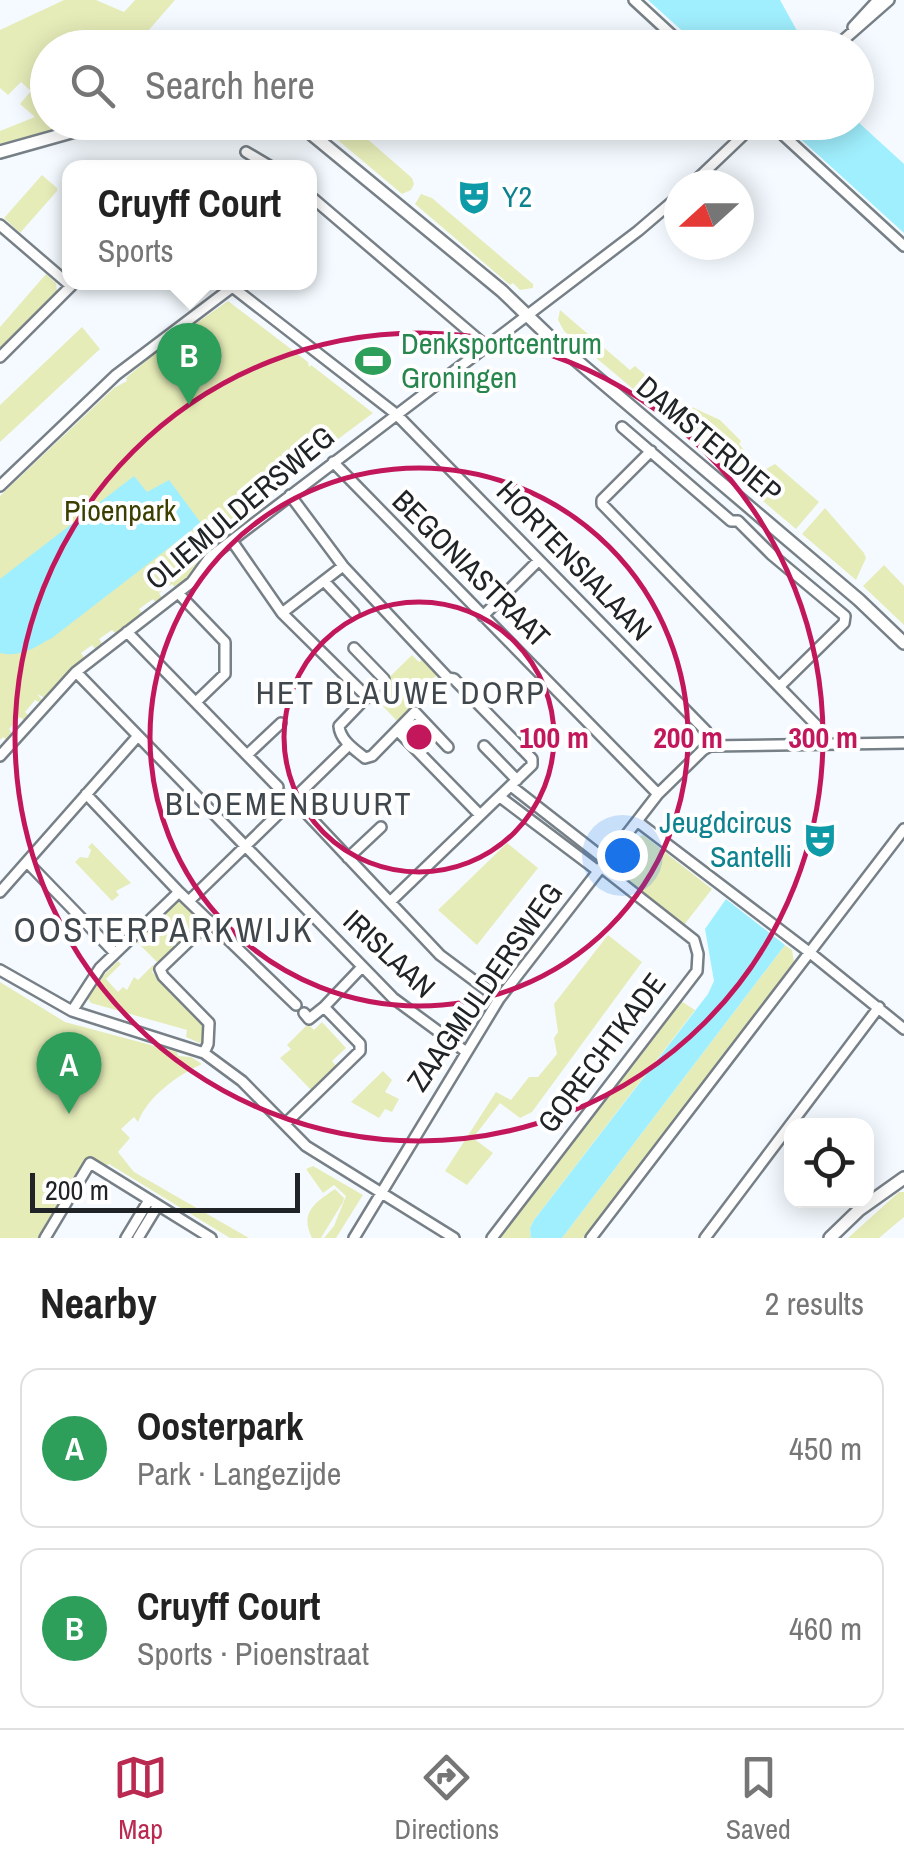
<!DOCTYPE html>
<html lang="en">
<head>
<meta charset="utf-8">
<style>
  :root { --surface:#fff; --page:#f6f6f6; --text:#222; --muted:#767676; --line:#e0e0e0; --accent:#ba2a50 }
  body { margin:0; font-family:"Archivo Narrow",sans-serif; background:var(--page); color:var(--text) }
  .controls { position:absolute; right:30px; bottom:30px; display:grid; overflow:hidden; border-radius:20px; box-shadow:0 5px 25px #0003 }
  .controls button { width:90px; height:90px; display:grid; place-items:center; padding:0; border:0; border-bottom:2px solid var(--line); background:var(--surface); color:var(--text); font:50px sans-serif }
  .compass { position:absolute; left:664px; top:170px; width:90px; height:90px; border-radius:50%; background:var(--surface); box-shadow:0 5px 25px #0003; rotate:249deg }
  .scale { position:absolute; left:30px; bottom:25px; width:270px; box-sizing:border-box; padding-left:10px; border:5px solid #202427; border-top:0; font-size:28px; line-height:35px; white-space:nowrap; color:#202427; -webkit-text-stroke:8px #fff; paint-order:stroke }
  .you { position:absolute; left:622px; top:855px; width:35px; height:35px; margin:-25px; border:8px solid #fff; border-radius:50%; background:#1a73e8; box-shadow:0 0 0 15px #1a73e833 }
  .badge { display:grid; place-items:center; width:65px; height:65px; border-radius:50%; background:var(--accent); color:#fff; font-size:32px; font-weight:700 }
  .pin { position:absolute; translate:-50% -82px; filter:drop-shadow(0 2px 5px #0008) }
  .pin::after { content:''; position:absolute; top:52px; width:35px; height:30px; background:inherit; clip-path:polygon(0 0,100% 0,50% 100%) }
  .popup { position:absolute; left:62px; top:160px; width:255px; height:130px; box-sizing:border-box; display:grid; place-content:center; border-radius:20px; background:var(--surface); filter:drop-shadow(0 2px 8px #0005); font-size:32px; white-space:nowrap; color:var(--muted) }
  .popup b { font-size:38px; color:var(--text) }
  .popup::after { content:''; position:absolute; left:50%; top:100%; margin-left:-20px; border:20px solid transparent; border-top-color:var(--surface) }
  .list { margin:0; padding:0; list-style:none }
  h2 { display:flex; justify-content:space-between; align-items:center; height:130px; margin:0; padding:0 40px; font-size:42px }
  h2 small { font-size:32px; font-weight:400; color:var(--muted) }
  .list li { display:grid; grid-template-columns:65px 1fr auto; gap:30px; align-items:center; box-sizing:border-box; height:160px; margin:0 20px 20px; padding:0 20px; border:2px solid var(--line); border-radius:20px }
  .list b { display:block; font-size:38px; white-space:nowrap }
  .list p { margin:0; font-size:32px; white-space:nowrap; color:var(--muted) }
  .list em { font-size:32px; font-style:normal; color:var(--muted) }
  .icon { flex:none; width:55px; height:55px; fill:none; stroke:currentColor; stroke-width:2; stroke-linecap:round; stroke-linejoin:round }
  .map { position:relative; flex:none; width:904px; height:1238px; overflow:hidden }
  .search { position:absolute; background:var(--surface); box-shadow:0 5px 25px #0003; left:30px; right:30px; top:30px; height:110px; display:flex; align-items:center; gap:25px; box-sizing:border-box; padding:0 35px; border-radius:55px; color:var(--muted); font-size:38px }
  .sheet { height:490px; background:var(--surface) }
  nav { display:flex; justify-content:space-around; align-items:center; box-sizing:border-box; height:140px; border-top:2px solid var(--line); background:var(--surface); font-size:28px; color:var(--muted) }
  nav a { display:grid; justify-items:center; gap:5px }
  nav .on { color:var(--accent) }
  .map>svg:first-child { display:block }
  .green { fill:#e6ecb8 }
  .water { fill:#a0effe }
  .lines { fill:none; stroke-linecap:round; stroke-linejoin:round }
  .minor-tunnel { stroke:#cacfd4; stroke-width:9; stroke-dasharray:9 4.5; stroke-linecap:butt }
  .minor-casing { stroke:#778087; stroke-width:14 }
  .major-casing { stroke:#778087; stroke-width:16 }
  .minor { stroke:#fff; stroke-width:9 }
  .major { stroke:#fff; stroke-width:11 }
  .ring { fill:none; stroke:#c2185b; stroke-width:5 }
  .labels { text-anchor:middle; stroke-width:8; stroke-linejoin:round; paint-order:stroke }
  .culture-label { font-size:30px; fill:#0d838f; stroke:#fff; text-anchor:start }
  .leisure-label { font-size:30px; fill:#27864d; stroke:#fff; text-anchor:start }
  .street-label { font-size:30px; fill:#202427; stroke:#fff }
  .park-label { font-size:30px; fill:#3c3f00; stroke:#fff }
  .neighbourhood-label { font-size:32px; letter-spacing:2.5px; fill:#40484e; stroke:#fff }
  .quarter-label { font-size:35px; letter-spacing:2.5px; fill:#40484e; stroke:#fff }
  .centre { fill:#c2185b; stroke:#fff; stroke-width:5 }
  .ring-label { font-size:30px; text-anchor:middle; font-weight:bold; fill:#c2185b; stroke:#fff; stroke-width:8; stroke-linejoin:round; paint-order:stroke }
</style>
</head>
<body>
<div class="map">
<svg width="904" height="1238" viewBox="0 0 904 1238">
  <rect width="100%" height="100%" fill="#f4faff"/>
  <path class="green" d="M64 0H96L124 12 135 0H175L134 47 48 48V122L67 123 55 131 0 145V131L35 117 20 104 31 91 21 82 8 95 0 88V30Z
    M329 123H349L412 178 414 184 411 190 402 194 326 130Z
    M42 175 57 188V191L20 233 4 218Z
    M421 194 432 198 533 284V288L520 290 513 283 510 285 415 204Z
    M46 274 56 283 57 292 0 349V327Z
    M228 301 308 362 309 367 311 365 373 413 214 532 216 536 210 541 213 548 190 578 177 589 172 584 159 593 163 600 157 604 153 599 139 609 143 615 117 635 112 630 99 639 103 645 96 650 92 645 81 653 85 659 45 698 37 694 43 701 41 703 35 700 25 712 29 716 25 721 20 717 9 729 13 735 8 741 3 737 0 740V496L114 388 127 381 126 378 165 345Z
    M560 310 630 370 635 366 660 388 663 396 657 409 564 331 558 320Z
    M82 327 100 349 0 442V405Z
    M679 401 720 420 741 441 739 444 754 462 738 479 667 419V413Z
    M775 464 819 502 796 529 745 486 757 474Z
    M825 508 864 553 866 558 856 580 802 534Z
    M884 565 904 586V625L863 586Z
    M412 655 419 662 424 658 439 673 434 678 441 685 402 721H397L374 697V692Z
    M643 835 712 889 684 925 616 873C617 859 629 839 643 835Z
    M92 843 131 883 116 891 119 895 112 901 75 862 80 857 88 858 91 850 88 847Z
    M507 843 538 868 477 945 438 910Z
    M184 900 200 918V923L159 964 134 939 172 901Z
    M608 935 642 962 532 1112 520 1118 500 1103 473 1138 493 1153 467 1185 445 1171 496 1092 511 1100 529 1077H538L557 1054 554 1038 558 1032 554 1004Z
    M785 945 792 950 794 962 583 1238H562Z
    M118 961 121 964 106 979 118 992 123 987 127 990 134 977 138 980 153 965 155 967 152 972 202 1023 205 1022 204 1045 186 1037 187 1030 91 1003 88 999 100 979Z
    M0 982 65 1022 177 1052 178 1056 191 1057 202 1064C178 1075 148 1096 138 1122L134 1117 121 1129 130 1138 118 1152 134 1172 249 1238H230L109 1164 105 1166 90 1157 81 1165 40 1238H0Z
    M681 1001 695 1010 534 1220 530 1228 531 1238H499Z
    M322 1022 346 1048 332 1061 337 1067 312 1091 280 1058 291 1049 287 1045 308 1024 314 1030Z
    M383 1071 392 1080 385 1092 399 1099 392 1112 385 1109 379 1118 351 1102Z
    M313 1166 363 1195 336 1238H324L334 1226 346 1196 334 1185 323 1193 306 1169Z
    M335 1189 344 1198 343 1202 321 1238H312C299 1212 316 1202 335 1189Z
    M899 1192H904V1217L879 1238H848Z"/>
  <path class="water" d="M648 0H780L806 47H700Z
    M857 121 904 164V233L783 123Z
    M134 476 147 492 169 480 201 523 52 638C34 647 22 658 0 653V579Z
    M726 899 785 945 562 1238H531L530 1228 534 1220 708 994 714 981 705 929Z"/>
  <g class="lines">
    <path class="minor-tunnel" d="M278 787 287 796"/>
    <defs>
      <path id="minor" d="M634 0 686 48
        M853 27 878 0
        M840 43 889 0
        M769 122 904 246
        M246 152 273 168
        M691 185 757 122
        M309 195 486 346
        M0 225 71 286
        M226 282 396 414 706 731 710 746
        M0 357 75 282
        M622 427 731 521H738L772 555 845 616 844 623 780 686
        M651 451 602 500V504L821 730 825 744
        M333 462 658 794
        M0 486 116 375 239 282
        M290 495 343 566 448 678 454 679 532 759V765L390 902
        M232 541 282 613 365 695
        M324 581 354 613
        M178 593 225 642V674L196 702
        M282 613 343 566
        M483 616 538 561
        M127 632 278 787
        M354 648 384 679 339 726C340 740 354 749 365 758L372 756 415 712 448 747
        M76 672 393 998 465 1051
        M398 731 480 815
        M484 746 517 780
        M247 755 281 723
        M0 756 76 672 192 582 210 557 638 231 679 196
        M511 786 607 861
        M86 794 179 892 296 1005
        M500 797 598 871
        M308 815 440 955 499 999
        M638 822 809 952 904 1029
        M348 858 381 827
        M27 862 115 953
        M0 892 137 737
        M190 900 349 745
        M0 970 72 1011 204 1053 242 1081 306 1146 454 1238
        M324 1007 362 967
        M72 1011 100 968 179 892
        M204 1053 208 1044 209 1023 163 976 160 969 210 921
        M285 1124 360 1051V1044L324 1007 309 1019 304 1013
        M45 1238 90 1163 211 1238
        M126 1238 149 1200
        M138 1238 158 1205
        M354 1238 499 999 658 794 703 750 710 746 904 743
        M492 1238 697 971 698 954 694 940 601 867
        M591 1238 904 829
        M705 1238 879 1007"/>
      <path id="major" d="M297 122 502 291 556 343 859 600 904 643
        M0 152 107 122
        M830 1238 859 1210 904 1178"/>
    </defs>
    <use href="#minor" class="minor-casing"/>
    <use href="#major" class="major-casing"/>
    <use href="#minor" class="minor"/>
    <use href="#major" class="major"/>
  </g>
  <g class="ring">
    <circle cx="419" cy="737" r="135"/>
    <circle cx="419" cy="737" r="269"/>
    <circle cx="419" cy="737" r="404"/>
  </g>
  <defs>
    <symbol id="theatre-bare" viewBox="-9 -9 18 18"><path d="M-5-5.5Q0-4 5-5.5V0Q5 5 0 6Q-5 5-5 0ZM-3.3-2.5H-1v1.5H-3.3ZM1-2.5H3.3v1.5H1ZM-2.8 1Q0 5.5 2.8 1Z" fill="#0f9aa8" stroke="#fff" stroke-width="2.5" paint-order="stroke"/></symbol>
    <symbol id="stadium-bare" viewBox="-9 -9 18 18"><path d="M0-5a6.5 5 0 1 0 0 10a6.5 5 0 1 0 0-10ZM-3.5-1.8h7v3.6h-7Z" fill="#2e9e5b" stroke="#fff" stroke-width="2.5" paint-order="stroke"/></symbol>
  </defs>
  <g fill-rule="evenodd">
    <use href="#theatre-bare" x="449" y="172" width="50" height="50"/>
    <use href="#stadium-bare" x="348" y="336" width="50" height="50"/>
    <use href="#theatre-bare" x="795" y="815" width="50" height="50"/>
  </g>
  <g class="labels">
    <g class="culture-label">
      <text x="502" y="207">Y2</text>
      <text x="792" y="833" text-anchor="end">Jeugdcircus<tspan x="792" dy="34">Santelli</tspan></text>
    </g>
    <g class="leisure-label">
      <text x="401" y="354">Denksportcentrum<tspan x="401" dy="34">Groningen</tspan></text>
    </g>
    <g class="street-label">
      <text transform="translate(709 440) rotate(40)" y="10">DAMSTERDIEP</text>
      <text transform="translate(240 508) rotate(-40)" y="10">OLIEMULDERSWEG</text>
      <text transform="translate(574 561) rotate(46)" y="10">HORTENSIALAAN</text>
      <text transform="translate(471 569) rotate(45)" y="10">BEGONIASTRAAT</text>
      <text transform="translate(389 954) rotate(43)" y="10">IRISLAAN</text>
      <text transform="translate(485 987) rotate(-55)" y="10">ZAAGMULDERSWEG</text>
      <text transform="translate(602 1053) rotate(-53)" y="10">GORECHTKADE</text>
    </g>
    <g class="park-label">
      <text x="120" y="521">Pioenpark</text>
    </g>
    <g class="neighbourhood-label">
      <text x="401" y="704">HET BLAUWE DORP</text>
      <text x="289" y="815">BLOEMENBUURT</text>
    </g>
    <g class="quarter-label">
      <text x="164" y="942">OOSTERPARKWIJK</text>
    </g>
  </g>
  <circle cx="419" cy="737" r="15" class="centre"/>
  <g class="ring-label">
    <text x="554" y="748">100 m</text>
    <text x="688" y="748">200 m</text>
    <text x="823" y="748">300 m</text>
  </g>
</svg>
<div class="controls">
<button><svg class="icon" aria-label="locate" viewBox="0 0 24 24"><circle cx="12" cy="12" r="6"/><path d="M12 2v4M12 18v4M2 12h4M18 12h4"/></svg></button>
</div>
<svg class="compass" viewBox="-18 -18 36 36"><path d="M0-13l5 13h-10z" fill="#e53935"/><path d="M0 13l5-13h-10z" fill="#767676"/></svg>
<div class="scale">200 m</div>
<div class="you"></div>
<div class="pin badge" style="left:69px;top:1114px;background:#2e9e5b">A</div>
<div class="pin badge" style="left:189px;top:405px;background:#2e9e5b">B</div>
<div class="popup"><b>Cruyff Court</b>Sports</div>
<div class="search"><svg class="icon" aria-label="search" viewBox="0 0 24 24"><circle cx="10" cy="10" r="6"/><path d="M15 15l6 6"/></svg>Search here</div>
</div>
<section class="sheet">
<h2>Nearby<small>2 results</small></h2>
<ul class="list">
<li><span class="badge" style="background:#2e9e5b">A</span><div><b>Oosterpark</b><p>Park · Langezijde</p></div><em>450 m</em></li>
<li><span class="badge" style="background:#2e9e5b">B</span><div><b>Cruyff Court</b><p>Sports · Pioenstraat</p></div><em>460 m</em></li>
</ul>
</section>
<nav>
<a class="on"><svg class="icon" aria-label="map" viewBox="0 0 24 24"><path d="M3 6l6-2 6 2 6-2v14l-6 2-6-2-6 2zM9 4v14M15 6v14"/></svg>Map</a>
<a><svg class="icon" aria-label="directions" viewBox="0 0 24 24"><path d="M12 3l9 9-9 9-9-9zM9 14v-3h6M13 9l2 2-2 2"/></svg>Directions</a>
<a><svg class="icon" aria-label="saved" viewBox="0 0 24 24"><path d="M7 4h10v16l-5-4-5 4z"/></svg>Saved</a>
</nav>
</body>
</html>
